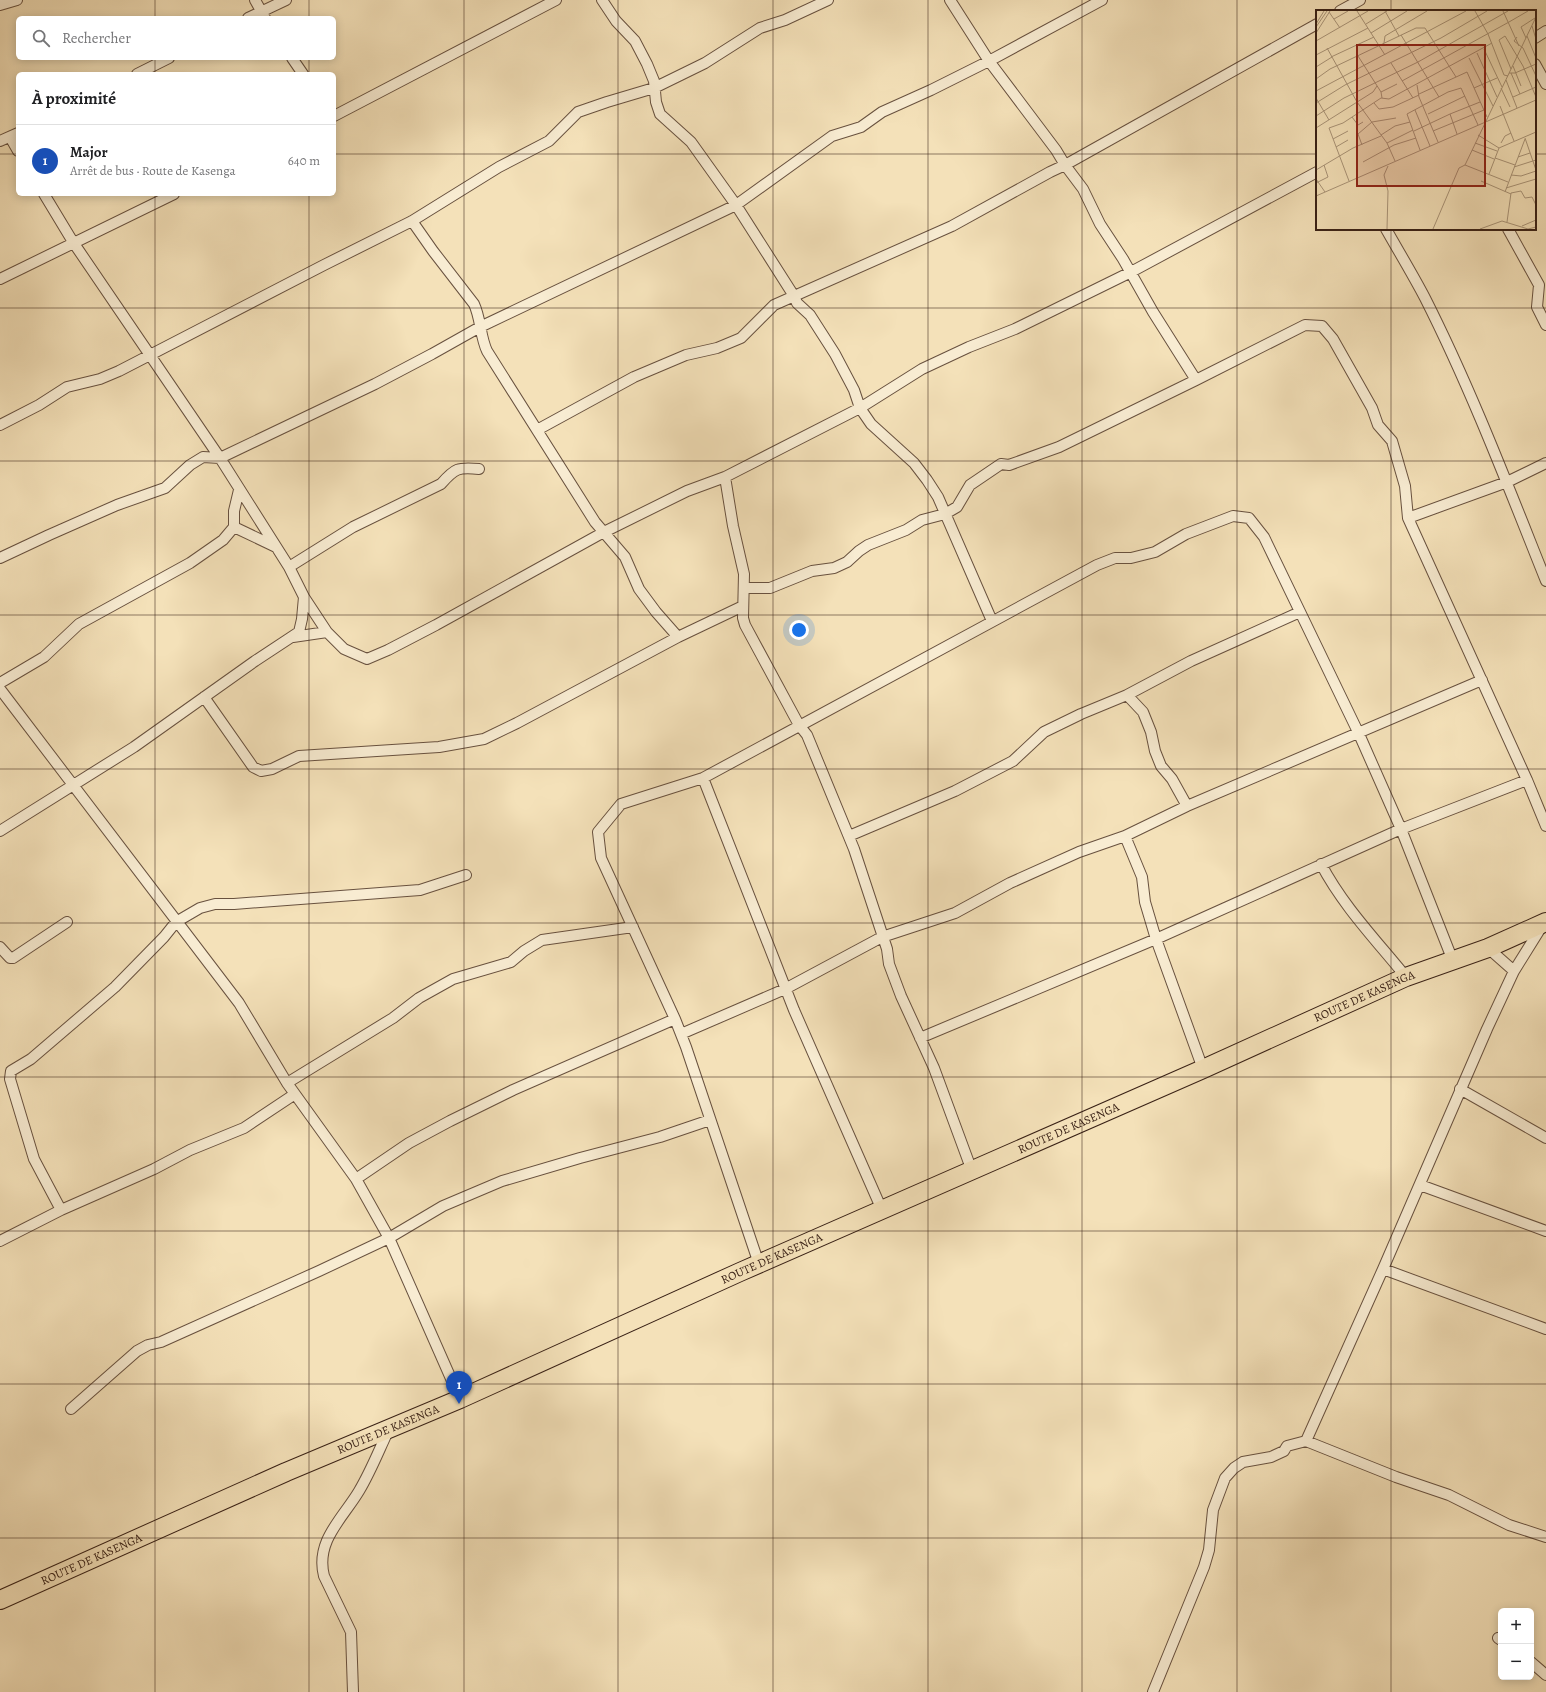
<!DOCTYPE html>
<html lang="fr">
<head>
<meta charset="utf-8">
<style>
  :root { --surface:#fff; --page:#f6f6f6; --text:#202124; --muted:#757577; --line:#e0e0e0; --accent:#8f2418 }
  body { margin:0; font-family:Alegreya,serif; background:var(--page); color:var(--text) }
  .controls { position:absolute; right:12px; bottom:12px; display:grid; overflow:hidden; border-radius:6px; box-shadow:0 2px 10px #0003 }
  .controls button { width:36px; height:36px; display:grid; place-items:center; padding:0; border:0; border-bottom:1px solid var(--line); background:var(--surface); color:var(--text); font:20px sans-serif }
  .you { position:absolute; left:799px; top:630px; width:14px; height:14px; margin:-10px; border:3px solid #fff; border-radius:50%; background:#1a73e8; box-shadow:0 0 0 6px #1a73e833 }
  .badge { display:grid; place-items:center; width:26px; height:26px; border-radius:50%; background:var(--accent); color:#fff; font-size:13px; font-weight:700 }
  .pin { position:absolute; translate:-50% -33px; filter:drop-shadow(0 1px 2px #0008) }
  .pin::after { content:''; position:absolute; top:21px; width:14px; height:12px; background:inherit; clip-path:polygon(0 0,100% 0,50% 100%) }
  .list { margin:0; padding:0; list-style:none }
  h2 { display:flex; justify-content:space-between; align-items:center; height:52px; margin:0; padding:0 16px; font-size:17px }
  h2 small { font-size:13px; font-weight:400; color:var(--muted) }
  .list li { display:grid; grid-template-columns:26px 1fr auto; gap:12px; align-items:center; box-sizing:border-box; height:72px; padding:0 16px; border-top:1px solid var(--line) }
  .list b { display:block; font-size:15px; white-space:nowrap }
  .list p { margin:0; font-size:13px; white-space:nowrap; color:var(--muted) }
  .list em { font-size:13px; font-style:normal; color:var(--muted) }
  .icon { flex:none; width:22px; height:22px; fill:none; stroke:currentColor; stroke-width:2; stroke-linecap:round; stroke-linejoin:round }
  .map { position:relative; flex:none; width:1546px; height:1692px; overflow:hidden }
  .search { position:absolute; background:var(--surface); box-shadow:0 2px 10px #0003; left:16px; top:16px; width:320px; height:44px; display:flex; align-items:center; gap:10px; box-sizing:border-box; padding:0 14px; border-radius:6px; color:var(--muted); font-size:15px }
  .panel { position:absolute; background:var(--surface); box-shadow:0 2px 10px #0003; left:16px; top:72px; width:320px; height:124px; border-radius:6px }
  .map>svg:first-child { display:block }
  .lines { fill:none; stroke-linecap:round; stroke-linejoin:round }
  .street-casing { stroke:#68513f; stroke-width:12 }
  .highway-casing { stroke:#392116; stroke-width:20 }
  .street { stroke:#f8ecd2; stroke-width:10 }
  .highway { stroke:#f4e1b9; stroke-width:18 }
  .grid { fill:none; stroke:#392116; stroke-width:1; stroke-opacity:0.55 }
  .labels { text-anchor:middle; stroke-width:3; stroke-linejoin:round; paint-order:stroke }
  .street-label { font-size:12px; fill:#392116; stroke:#f8ecd2 }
  .inset-road { fill:none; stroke:#a99478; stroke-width:1 }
  .view { fill:#8f2418; fill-opacity:0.15; stroke:#8f2418; stroke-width:2 }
  .inset-edge { fill:none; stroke:#392116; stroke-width:2 }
</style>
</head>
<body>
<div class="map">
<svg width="1546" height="1692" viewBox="0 0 1546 1692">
  <rect width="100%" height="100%" fill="#f4e1b9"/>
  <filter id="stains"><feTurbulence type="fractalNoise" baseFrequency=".005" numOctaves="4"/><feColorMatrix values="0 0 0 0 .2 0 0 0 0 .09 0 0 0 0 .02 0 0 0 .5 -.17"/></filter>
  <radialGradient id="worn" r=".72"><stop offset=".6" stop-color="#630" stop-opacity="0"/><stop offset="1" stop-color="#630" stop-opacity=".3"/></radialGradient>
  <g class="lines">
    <defs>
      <path id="street" d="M255 0 265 18
        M602 0 616 21 635 41 647 64 654 81 656 102 660 114 691 142 736 205 794 296 797 303 810 315 835 354 854 390 860 408 871 424 914 463 927 480 938 497 992 621
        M950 0 989 61 1056 150 1065 165 1083 189 1100 224 1123 259 1153 312 1196 380
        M0 5 17 0
        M1340 11 1360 0
        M248 18 286 0
        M1535 38 1546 31
        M292 58 303 74
        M1535 64 1546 84
        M137 74 169 58
        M334 116 556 0
        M10 137 18 151
        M0 141 18 133
        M412 221 433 251 474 304C481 319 480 336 487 351L595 522 625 557 639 589 656 612 678 637
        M1386 229C1399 252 1413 275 1425 298 1471 389 1508 486 1546 581
        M1508 229 1539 285 1537 307 1546 325
        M0 279 174 194
        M0 425 39 405 67 387 100 379 119 371 324 265 412 221 499 167 549 141 578 112 607 102 654 88 705 63 760 28 785 20 828 0
        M537 430 634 377 686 355 717 348 741 338 774 305 952 226 1050 172 1065 165 1317 24
        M725 477 733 526 744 574 743 618 745 625 799 725 807 735 854 849 887 949 889 964 901 996 934 1068 972 1171
        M1408 518 1507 482 1546 463
        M234 527 276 547
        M0 558 49 535 117 505 165 488 190 465 203 457 220 458 375 384 432 354 480 327 736 205 832 136 861 127 882 112 931 90 989 61 1102 0
        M289 567 353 527 441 484C455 468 458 467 479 469
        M744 588H770L812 571 834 568 847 562 859 551 868 545 906 530 922 520 945 514 957 507 970 485 1001 464 1009 465 1059 447 1196 380 1305 325 1322 326 1333 339 1372 408 1378 425 1392 441 1405 486 1408 518 1527 780 1546 826
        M304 597 327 632 344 649 367 659 388 650 436 625 604 532 687 491 725 477 860 408 922 369 969 347 1015 329 1131 272 1317 172
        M293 637 327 632
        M0 683 44 657 79 624 190 563 223 540 234 527V511L239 490
        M0 689 239 1003 287 1083 356 1179 389 1238 460 1399
        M1127 695 1143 712 1151 732 1155 751 1161 766 1172 779 1187 806
        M204 697 253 767 261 771 272 769 299 756 439 747 484 739 517 723 678 637 743 606
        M703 778 794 1010 882 1210
        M0 831 134 747 255 661 299 632 302 619 304 597 289 567 220 458 73 242 44 194
        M849 836 955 791 1013 761 1044 732 1081 714 1127 695 1191 661 1300 612
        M1321 864C1343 906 1376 940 1406 977
        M0 947 10 958H13L67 922
        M1488 948 1514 971
        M681 1034 785 989 882 937 955 913 1010 883 1079 852 1125 836
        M920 1038 1156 939 1401 829 1527 780
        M1203 1069 1156 939 1145 902 1142 877 1125 836 1187 806 1482 680
        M287 1083 393 1018 419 998 453 979 511 962 524 951 542 940 633 927
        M1460 1089 1546 1138
        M356 1179 409 1143 450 1121 513 1090 675 1019
        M1420 1185 1546 1231
        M61 1210 34 1159 10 1079 11 1071 31 1059 115 987 164 937 176 922 200 908 215 904H234L420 890 466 875
        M0 1241 61 1210 154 1169 190 1150 244 1128 295 1094
        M759 1264 686 1047 675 1019 601 858 598 832 621 804 703 778 1097 565 1115 558H1131L1155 552 1186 534 1233 516 1249 518 1264 537 1359 734 1401 829 1453 961
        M1383 1269 1546 1329
        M71 1409 137 1351 148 1345 161 1342 319 1271 389 1238 443 1206 502 1181 580 1158 660 1137 710 1120
        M1306 1441 1396 1477 1449 1495 1509 1525 1546 1537
        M1498 1638 1501 1640
        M1531 1662 1546 1675
        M353 1692 351 1632 324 1576C315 1541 343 1518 359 1491 371 1471 379 1450 389 1429
        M1153 1692 1204 1567 1209 1550 1213 1510 1225 1478 1234 1468 1243 1462 1271 1457 1284 1451 1287 1446 1306 1441 1383 1269 1487 1029 1514 971 1542 926"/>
      <g id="highway">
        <path id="s1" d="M0 1600 286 1472 460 1399 740 1272 1203 1069 1406 977 1488 948 1546 922"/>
      </g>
    </defs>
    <use href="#street" class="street-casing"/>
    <use href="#highway" class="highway-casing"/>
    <use href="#street" class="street"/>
    <use href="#highway" class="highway"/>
  </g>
  <path class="grid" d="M155 0V18M309 0V18M464 0V1692M618 0V1692M773 0V1692M928 0V1692M1082 0V1692M1237 0V1692M1391 0V11M155 58V74M309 58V74M0 154H18M334 154H1317M1535 154H1546M155 194V1692M309 194V1692M1391 229V1692M0 308H1546M0 461H1546M0 615H1546M0 769H1546M0 923H1546M0 1077H1546M0 1231H1546M0 1384H1546M0 1538H1546"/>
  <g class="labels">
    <g class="street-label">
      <text dy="4" stroke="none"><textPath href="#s1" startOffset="1492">ROUTE DE KASENGA</textPath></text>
      <text dy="4" stroke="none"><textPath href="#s1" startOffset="1168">ROUTE DE KASENGA</textPath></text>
      <text dy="4" stroke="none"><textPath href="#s1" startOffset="844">ROUTE DE KASENGA</textPath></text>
      <text dy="4" stroke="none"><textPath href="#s1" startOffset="424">ROUTE DE KASENGA</textPath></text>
      <text dy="4" stroke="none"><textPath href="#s1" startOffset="100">ROUTE DE KASENGA</textPath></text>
    </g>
  </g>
  <g transform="translate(1316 10)">
    <rect width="220" height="220" fill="#f4e1b9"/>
    <path class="inset-road" d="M41 1 69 45M69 1 83 26M159 1 172 24 188 65 192 66M187 1 203 36M13 2 24 18M18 9 32 1M193 12 212 1M0 14 8 1M50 14 71 1M216 16 220 29M0 17 11 1M0 23 14 1M55 23 91 1M85 25 123 87M211 26 220 48M201 27 198 31 207 38 220 66M210 28 205 17 219 8M0 31 52 1M68 33 69 26 111 1M11 38 41 92 71 133 79 151M168 39 186 77M161 43 181 87M0 45 52 18M42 46 65 82 66 88M15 47 58 27M153 48 177 96M75 53 97 88M197 56 205 76M0 57 16 47M195 59 183 30 189 26 207 56 220 87M193 63H199L220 54M195 63 204 84M0 69 14 59 100 18H109L140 67M190 70 201 98M86 71 193 12M101 75 103 87 122 132M158 78 181 68M185 78 194 97M0 81 150 1M65 82 81 74M103 84 151 62 171 107M197 87 220 77M0 88 13 110M0 93 29 75 125 28 171 1M58 93 63 99 77 97 103 85M184 96 198 131M99 100 114 136M112 104 149 86M0 106 28 88 102 52 192 1M36 107 42 115 47 112M0 118 57 82 61 76M98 121 134 104M117 121 168 100M141 124 134 104 164 92M65 125 79 116 94 112M162 125 183 138M209 128 220 160M17 129 32 121M71 133 97 120M159 133 181 141M185 133 189 126 195 123M46 135 42 124 56 112 80 108M20 137 32 130M104 140 91 104 132 82 145 78 162 115M156 140 178 149M202 147 214 143M179 148 199 155M47 152 78 135 100 128M149 155 192 172M198 157 220 150M0 160 37 138 65 126M173 164 183 138 220 122M195 165 205 166 220 161M0 169 9 182M33 171 13 118 27 113 65 88 73 89 176 33M165 171 195 184M0 173 12 167 8 155M190 178 220 169M189 182 209 129M0 186 220 90M191 212 195 183 205 181 209 188 216 187 220 195M206 216 220 210M71 219 72 181 68 165 72 156M117 219 143 158 149 155 220 7M164 219 186 211 212 219 220 217"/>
    <path class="view" d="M41 35H169V176H41Z"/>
    <rect width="220" height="220" class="inset-edge"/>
  </g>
  <rect width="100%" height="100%" filter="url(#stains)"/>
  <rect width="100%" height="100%" fill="url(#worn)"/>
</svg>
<div class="controls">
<button>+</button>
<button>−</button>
</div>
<div class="you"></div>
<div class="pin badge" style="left:459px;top:1404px;background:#1a4fb4">1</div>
<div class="search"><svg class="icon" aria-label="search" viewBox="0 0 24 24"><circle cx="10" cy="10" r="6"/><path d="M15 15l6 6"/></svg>Rechercher</div>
<section class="panel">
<h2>À proximité<small></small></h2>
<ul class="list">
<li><span class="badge" style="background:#1a4fb4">1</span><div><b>Major</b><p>Arrêt de bus · Route de Kasenga</p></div><em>640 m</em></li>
</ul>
</section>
</div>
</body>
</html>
